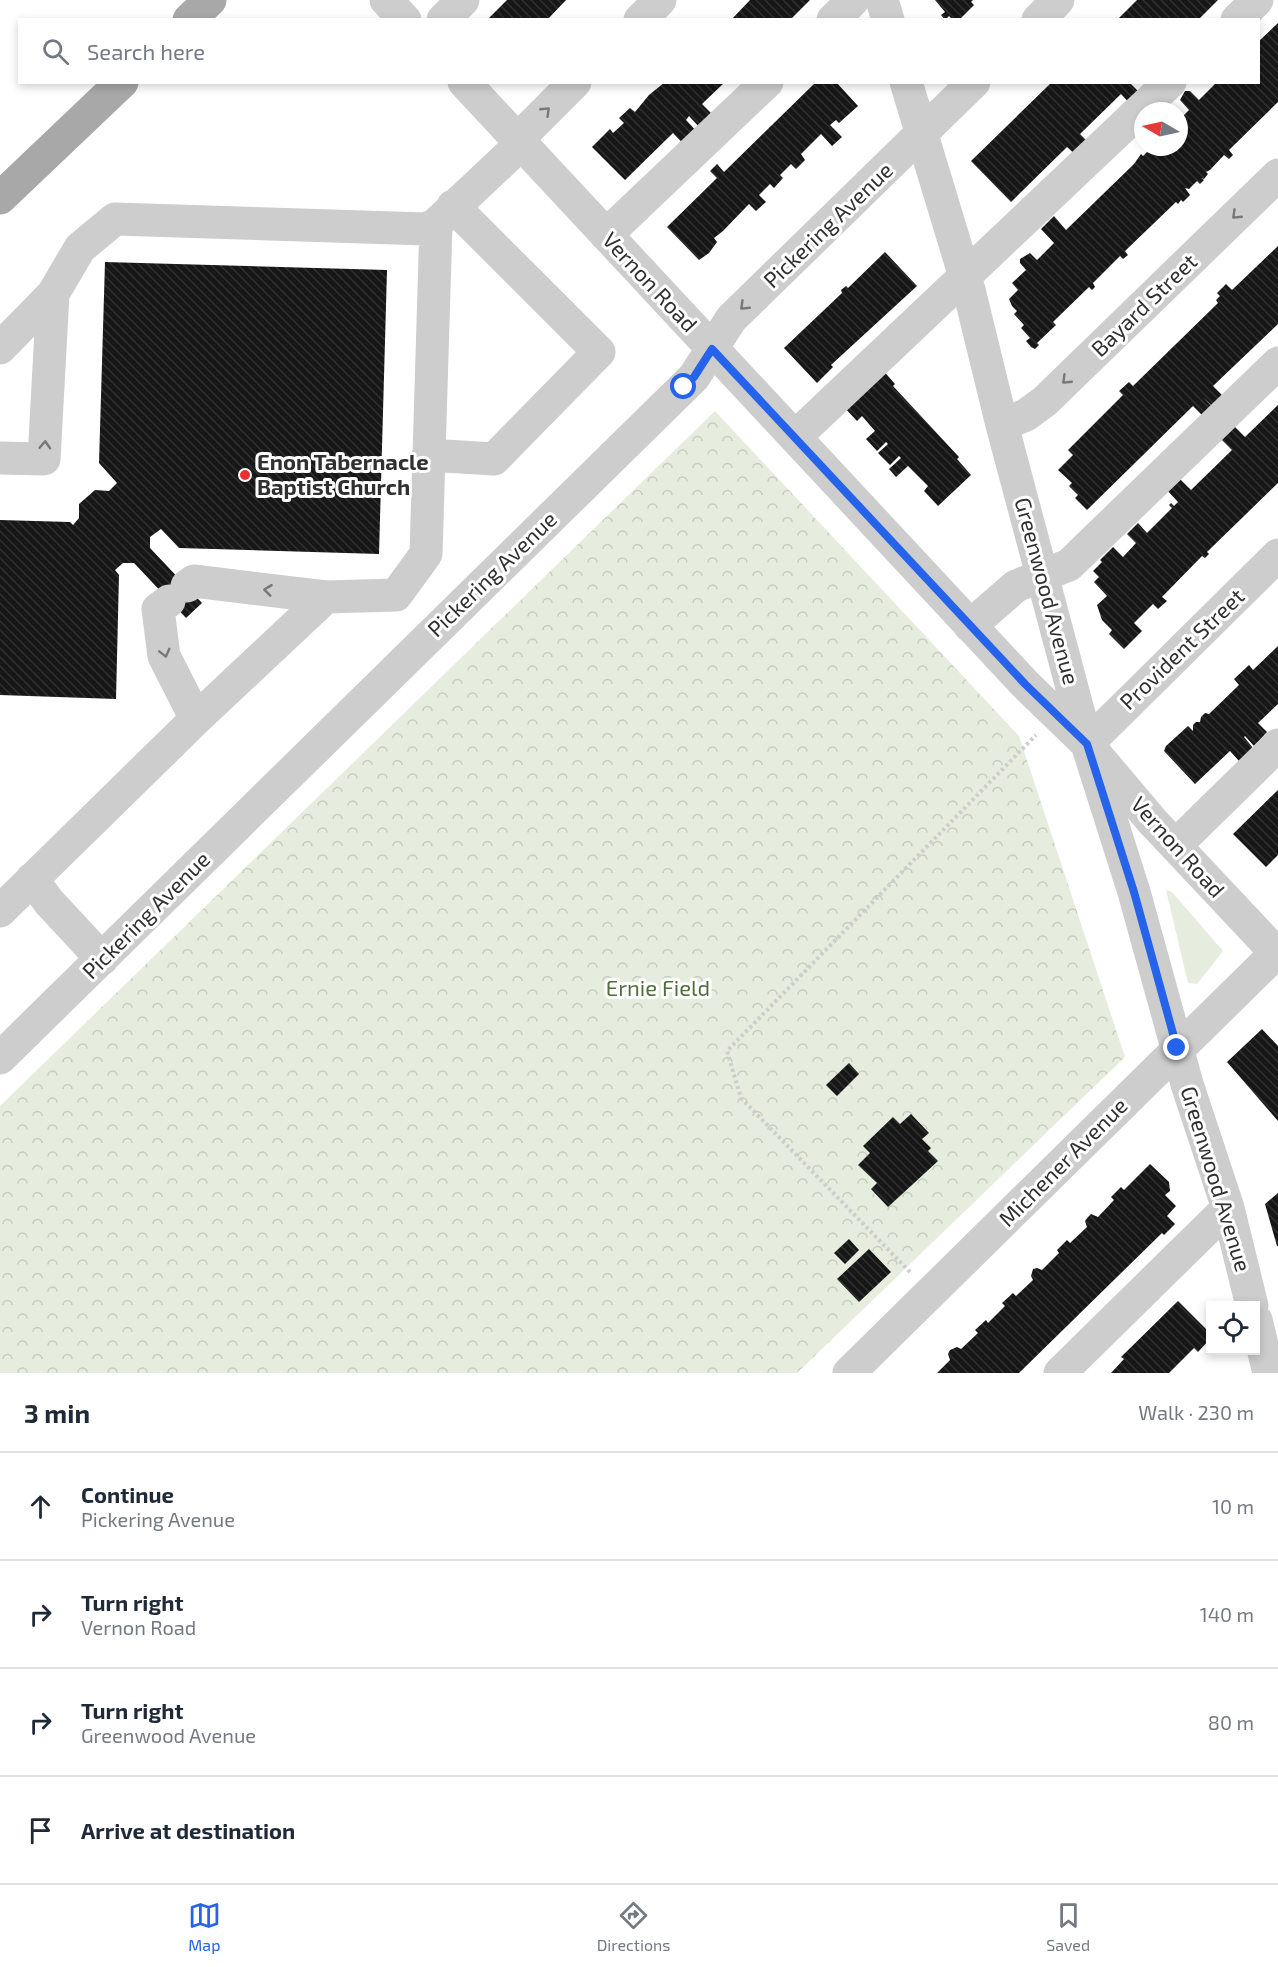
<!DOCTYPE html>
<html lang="en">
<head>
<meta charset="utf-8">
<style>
  :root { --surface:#fff; --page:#f2f2f3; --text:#1f2937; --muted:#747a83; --line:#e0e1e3; --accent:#2563eb }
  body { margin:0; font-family:"Exo 2",sans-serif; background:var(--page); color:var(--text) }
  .controls { position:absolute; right:18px; bottom:18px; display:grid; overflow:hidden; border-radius:0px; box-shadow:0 3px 9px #0003 }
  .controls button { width:54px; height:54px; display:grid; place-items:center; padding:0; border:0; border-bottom:2px solid var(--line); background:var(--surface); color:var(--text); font:30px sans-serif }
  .compass { position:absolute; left:1134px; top:102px; width:54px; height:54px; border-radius:50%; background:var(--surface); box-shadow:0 3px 9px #0003; rotate:279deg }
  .stop { position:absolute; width:18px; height:18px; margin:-14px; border:4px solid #2563eb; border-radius:50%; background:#fff }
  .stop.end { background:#2563eb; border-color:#fff; box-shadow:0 2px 6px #0008 }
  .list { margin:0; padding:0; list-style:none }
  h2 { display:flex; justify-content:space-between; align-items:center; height:78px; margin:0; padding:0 24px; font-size:26px }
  h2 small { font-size:20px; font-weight:400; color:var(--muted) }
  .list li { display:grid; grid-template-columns:39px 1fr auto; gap:18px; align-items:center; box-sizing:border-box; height:108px; padding:0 24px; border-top:2px solid var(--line) }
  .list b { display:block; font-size:22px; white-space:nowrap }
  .list p { margin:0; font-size:20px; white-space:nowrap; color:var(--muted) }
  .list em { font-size:20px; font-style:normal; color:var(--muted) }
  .icon { flex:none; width:33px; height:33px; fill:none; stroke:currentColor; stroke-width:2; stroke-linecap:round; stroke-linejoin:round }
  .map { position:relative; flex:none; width:1278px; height:1373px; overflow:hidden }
  .search { position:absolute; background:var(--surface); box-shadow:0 3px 9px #0003; left:18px; right:18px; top:18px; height:66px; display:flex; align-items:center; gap:15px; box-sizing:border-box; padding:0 21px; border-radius:0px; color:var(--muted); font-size:22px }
  .sheet { height:510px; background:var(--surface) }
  nav { display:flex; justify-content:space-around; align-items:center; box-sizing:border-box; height:84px; border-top:2px solid var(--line); background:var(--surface); font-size:16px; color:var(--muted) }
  nav a { display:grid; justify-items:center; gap:3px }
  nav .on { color:var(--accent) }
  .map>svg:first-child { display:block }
  .green { fill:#e6edde }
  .park { fill:url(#park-crowns) }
  .building { fill:url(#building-back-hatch) }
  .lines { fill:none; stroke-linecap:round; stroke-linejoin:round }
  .path { stroke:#cdcdcd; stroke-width:4; stroke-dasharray:3 3; stroke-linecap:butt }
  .minor { stroke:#cdcdcd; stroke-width:33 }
  .major { stroke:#a8a8a8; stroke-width:33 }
  .oneway { stroke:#777 }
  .route { stroke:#2563eb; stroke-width:8 }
  .poi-dot { fill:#e93135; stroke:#fff; stroke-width:2 }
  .labels { text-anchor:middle; stroke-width:6; stroke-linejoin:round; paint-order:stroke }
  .street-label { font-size:22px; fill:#303030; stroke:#fff }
  .poi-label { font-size:22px; font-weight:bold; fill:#303030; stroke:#fff; text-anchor:start }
  .park-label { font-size:22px; fill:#516e3c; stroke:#fff }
</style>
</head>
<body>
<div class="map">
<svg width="1278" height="1373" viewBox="0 0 1278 1373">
  <defs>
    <pattern id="park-crowns" width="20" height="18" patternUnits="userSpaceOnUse" patternTransform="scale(1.5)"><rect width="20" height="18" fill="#e6edde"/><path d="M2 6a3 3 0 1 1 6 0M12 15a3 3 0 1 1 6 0" fill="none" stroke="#c6ccbf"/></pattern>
    <pattern id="building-back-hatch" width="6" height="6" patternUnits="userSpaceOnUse" patternTransform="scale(1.5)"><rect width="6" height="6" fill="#171717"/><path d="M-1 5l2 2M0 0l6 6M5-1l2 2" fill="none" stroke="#303030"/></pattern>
  </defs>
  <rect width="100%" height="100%" fill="#fff"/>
  <path class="green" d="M1166 890 1172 892 1223 951 1197 984 1188 983Z"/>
  <path class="park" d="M715 411 1019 736 1125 1057 797 1373H0V1106Z"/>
  <path class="building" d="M507 0H566L547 20H487Z
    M750 0H810L790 20H731Z
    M935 0H973L971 2 974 5 959 20H953L949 16 945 20 941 15 945 12Z
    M1137 0H1218L1198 20H1117Z
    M1278 23V102L1229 150 1233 155 1229 159 1224 155 1210 170 1206 172 1208 174 1204 179 1201 178 1204 180 1200 184 1197 181 1189 189 1185 188 1190 195 1183 202 1181 200 1178 204 1176 202 1125 251 1128 255 1123 259 1120 256 1093 283 1095 287 1092 290 1089 287 1053 322 1056 325 1037 343 1039 345 1035 349 1031 347 1026 341 1030 338 1021 328 1024 325 1014 314 1017 311 1012 306 1009 299 1018 290 1012 283 1026 270 1020 263V259L1030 253 1037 260 1054 243 1041 229 1054 216 1066 230 1134 164 1141 154 1143 156 1152 147H1179V120L1189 110 1180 100 1185 91H1190L1199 100 1217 82H1258V42Z
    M665 82H725L702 104 715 117 701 129 689 116 686 120 700 135 687 148 673 133 625 180 592 147 610 129 613 133 624 123 619 118 630 108 635 112 649 95Z
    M816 82H836L858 106 839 123 836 120 830 125 842 137 832 146 821 134 801 154 805 160 796 169 791 164 780 175 783 178 774 188 770 184 759 195 766 202 756 211 749 204 723 231 714 238 717 242 709 253 699 260 667 227 717 178 710 171 717 164 724 172Z
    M1052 82H1132L1131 84 1142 95 1131 105 1121 94 1080 134 1090 144 1077 156 1067 147 1011 202 971 161Z
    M1278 246V324L1213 386 1223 396 1212 406 1203 397 1214 409 1205 418 1193 406 1087 510 1075 498 1078 495 1069 486 1072 483 1058 470 1073 455 1068 450 1123 395 1119 391 1129 382 1133 386 1218 303 1216 300 1220 296 1217 293 1226 284 1232 290Z
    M885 252 917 286 831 365 833 367 817 383 784 348 842 293 841 290 846 286 848 288Z
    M105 262 387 270 379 554 179 548 161 529 150 537V548L202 603 186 618 134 563H123L115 570 119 575 116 699 0 695V520L70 522 73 525 79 518V504L95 490 109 491 117 483 99 463Z
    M881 368 895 384 893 386 959 457 957 459 971 475 938 506 924 491 928 486 908 466 896 477 889 469 901 458 899 456 890 465 878 453 888 444 886 442 877 451 866 439 875 431 862 416 857 421 842 405Z
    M1278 405V483L1207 552 1209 554 1205 558 1202 556 1162 597 1167 601 1158 609 1153 604 1134 623 1142 631 1124 649 1109 634 1112 630 1102 620 1097 605 1107 596 1094 582 1099 577 1093 571 1102 562 1100 560 1113 547 1123 557 1136 543 1127 534 1138 523 1147 533 1172 508 1169 505 1171 503 1174 506 1178 502 1165 488 1177 476 1191 490 1232 450 1218 436 1231 423 1245 437Z
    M1278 646V704L1258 723 1267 732 1254 746 1245 736 1244 737 1253 748 1239 761 1230 751 1195 784 1164 751 1166 746 1188 726 1193 731V725L1196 722H1200L1201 717 1205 713 1209 714 1239 685 1234 679 1249 665 1253 670Z
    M1278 790V855L1266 867 1233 834Z
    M1262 1029 1278 1046V1121L1227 1062Z
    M849 1063 859 1074 837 1096 826 1085Z
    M911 1114 929 1133 922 1139 931 1148 928 1151 938 1161 888 1207 871 1189 877 1183 858 1165 870 1153 863 1146 893 1117 900 1124Z
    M1150 1164 1169 1182 1170 1191 1165 1195 1176 1206 1167 1216 1175 1224 1164 1235 1162 1233 1019 1373H937L950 1360 948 1354 950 1350 957 1347 961 1349 978 1333 975 1330 986 1320 988 1323 1005 1306 1002 1303 1013 1293 1016 1296 1033 1280 1031 1276 1033 1269 1037 1268 1042 1270 1059 1253 1057 1250 1067 1240 1070 1243 1087 1227 1085 1221 1088 1217 1091 1214 1098 1217 1114 1200 1111 1197 1121 1187 1124 1190Z
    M1278 1193V1246H1277L1265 1204Z
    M849 1239 859 1250 845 1264 834 1253Z
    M869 1249 891 1272 859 1302 837 1279Z
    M1178 1301 1210 1333V1339L1198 1352 1194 1348 1169 1373H1111L1124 1359 1121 1357Z"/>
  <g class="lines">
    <path class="path" d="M910 1272 741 1098 727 1051 1036 735"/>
    <path class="minor" d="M386 0 405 20
      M882 0 888 20
      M443 20 463 0
      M640 20 660 0
      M833 20 853 0
      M1038 20 1058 0
      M1237 20 1257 0
      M464 82 1025 684 1087 744 1153 822 1278 955
      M906 82 969 290 1002 425 1087 744 1134 892 1187 1084 1228 1208 1252 1306
      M517 140 575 82
      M606 235 767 82
      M0 348 53 294 80 248 115 219 426 229 436 224 521 144
      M1002 425 1026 415 1045 401 1278 175
      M795 437 1170 82
      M428 455 494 459 599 352 453 206
      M0 458 44 459 53 294
      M187 586 194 581 326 597 396 595 426 554 436 224
      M169 601 158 609 164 656 196 719
      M970 626 1016 586 1069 565 1278 363
      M1087 744 1278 555
      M1176 845 1278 745
      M32 879 49 902 102 959
      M0 911 196 719 326 597
      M0 1058 694 377 731 319 974 82
      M1256 1320 1269 1373
      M849 1373 1278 951
      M1060 1373 1228 1208"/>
    <path class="major" d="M189 20 210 0
      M0 198 122 82"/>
  </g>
  <defs><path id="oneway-chevron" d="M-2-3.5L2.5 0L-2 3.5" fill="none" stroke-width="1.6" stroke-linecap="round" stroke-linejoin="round" transform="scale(1.5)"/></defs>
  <g class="oneway">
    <use href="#oneway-chevron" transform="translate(546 111) rotate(-44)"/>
    <use href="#oneway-chevron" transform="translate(1236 215) rotate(136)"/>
    <use href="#oneway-chevron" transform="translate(744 306) rotate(136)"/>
    <use href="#oneway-chevron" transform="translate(1066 380) rotate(136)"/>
    <use href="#oneway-chevron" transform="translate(45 445) rotate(-87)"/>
    <use href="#oneway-chevron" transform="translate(268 590) rotate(-173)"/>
    <use href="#oneway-chevron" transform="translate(165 653) rotate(76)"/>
  </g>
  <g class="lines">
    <path class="route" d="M684 387 694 377 712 349 1025 684 1087 744 1134 892 1177 1048"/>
  </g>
  <circle class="poi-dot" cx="245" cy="475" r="6"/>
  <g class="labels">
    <g class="street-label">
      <text transform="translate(828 225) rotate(-44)" y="8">Pickering Avenue</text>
      <text transform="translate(650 282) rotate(47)" y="8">Vernon Road</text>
      <text transform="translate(1144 305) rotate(-44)" y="8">Bayard Street</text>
      <text transform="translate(492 574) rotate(-44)" y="8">Pickering Avenue</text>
      <text transform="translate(1047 591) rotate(75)" y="8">Greenwood Avenue</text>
      <text transform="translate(1182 649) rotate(-44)" y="8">Provident Street</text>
      <text transform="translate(1178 847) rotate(48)" y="8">Vernon Road</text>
      <text transform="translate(146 915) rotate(-45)" y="8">Pickering Avenue</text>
      <text transform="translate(1063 1162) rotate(-45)" y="8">Michener Avenue</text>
      <text transform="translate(1216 1179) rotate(73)" y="8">Greenwood Avenue</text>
    </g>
    <g class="poi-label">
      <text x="257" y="470">Enon Tabernacle<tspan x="257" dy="25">Baptist Church</tspan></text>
    </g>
    <g class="park-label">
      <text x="658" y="996">Ernie Field</text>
    </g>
  </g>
</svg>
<div class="controls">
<button><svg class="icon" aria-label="locate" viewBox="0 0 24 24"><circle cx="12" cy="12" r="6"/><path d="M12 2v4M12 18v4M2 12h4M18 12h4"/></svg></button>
</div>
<svg class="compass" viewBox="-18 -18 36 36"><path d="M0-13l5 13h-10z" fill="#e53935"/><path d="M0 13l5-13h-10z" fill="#747a83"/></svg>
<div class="stop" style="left:684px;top:387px"></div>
<div class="stop end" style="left:1177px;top:1048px"></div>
<div class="search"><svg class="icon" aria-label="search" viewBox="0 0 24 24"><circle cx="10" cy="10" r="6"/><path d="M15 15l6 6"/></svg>Search here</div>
</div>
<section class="sheet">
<h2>3 min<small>Walk · 230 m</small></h2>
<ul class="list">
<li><svg class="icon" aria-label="ahead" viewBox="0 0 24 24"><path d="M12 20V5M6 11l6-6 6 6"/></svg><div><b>Continue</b><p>Pickering Avenue</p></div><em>10 m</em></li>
<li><svg class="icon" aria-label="right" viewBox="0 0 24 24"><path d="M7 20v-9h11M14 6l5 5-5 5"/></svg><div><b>Turn right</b><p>Vernon Road</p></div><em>140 m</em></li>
<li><svg class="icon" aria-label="right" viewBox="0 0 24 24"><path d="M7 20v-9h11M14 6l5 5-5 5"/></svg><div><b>Turn right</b><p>Greenwood Avenue</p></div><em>80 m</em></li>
<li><svg class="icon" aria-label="arrive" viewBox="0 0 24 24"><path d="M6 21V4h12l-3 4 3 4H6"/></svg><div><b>Arrive at destination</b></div></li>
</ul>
</section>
<nav>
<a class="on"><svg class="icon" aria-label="map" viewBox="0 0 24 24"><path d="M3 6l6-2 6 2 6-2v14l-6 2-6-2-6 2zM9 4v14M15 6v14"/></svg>Map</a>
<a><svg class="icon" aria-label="directions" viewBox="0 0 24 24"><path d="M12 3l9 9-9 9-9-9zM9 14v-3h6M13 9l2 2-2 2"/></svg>Directions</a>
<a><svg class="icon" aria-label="saved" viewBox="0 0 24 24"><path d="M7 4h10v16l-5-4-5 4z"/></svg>Saved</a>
</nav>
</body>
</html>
